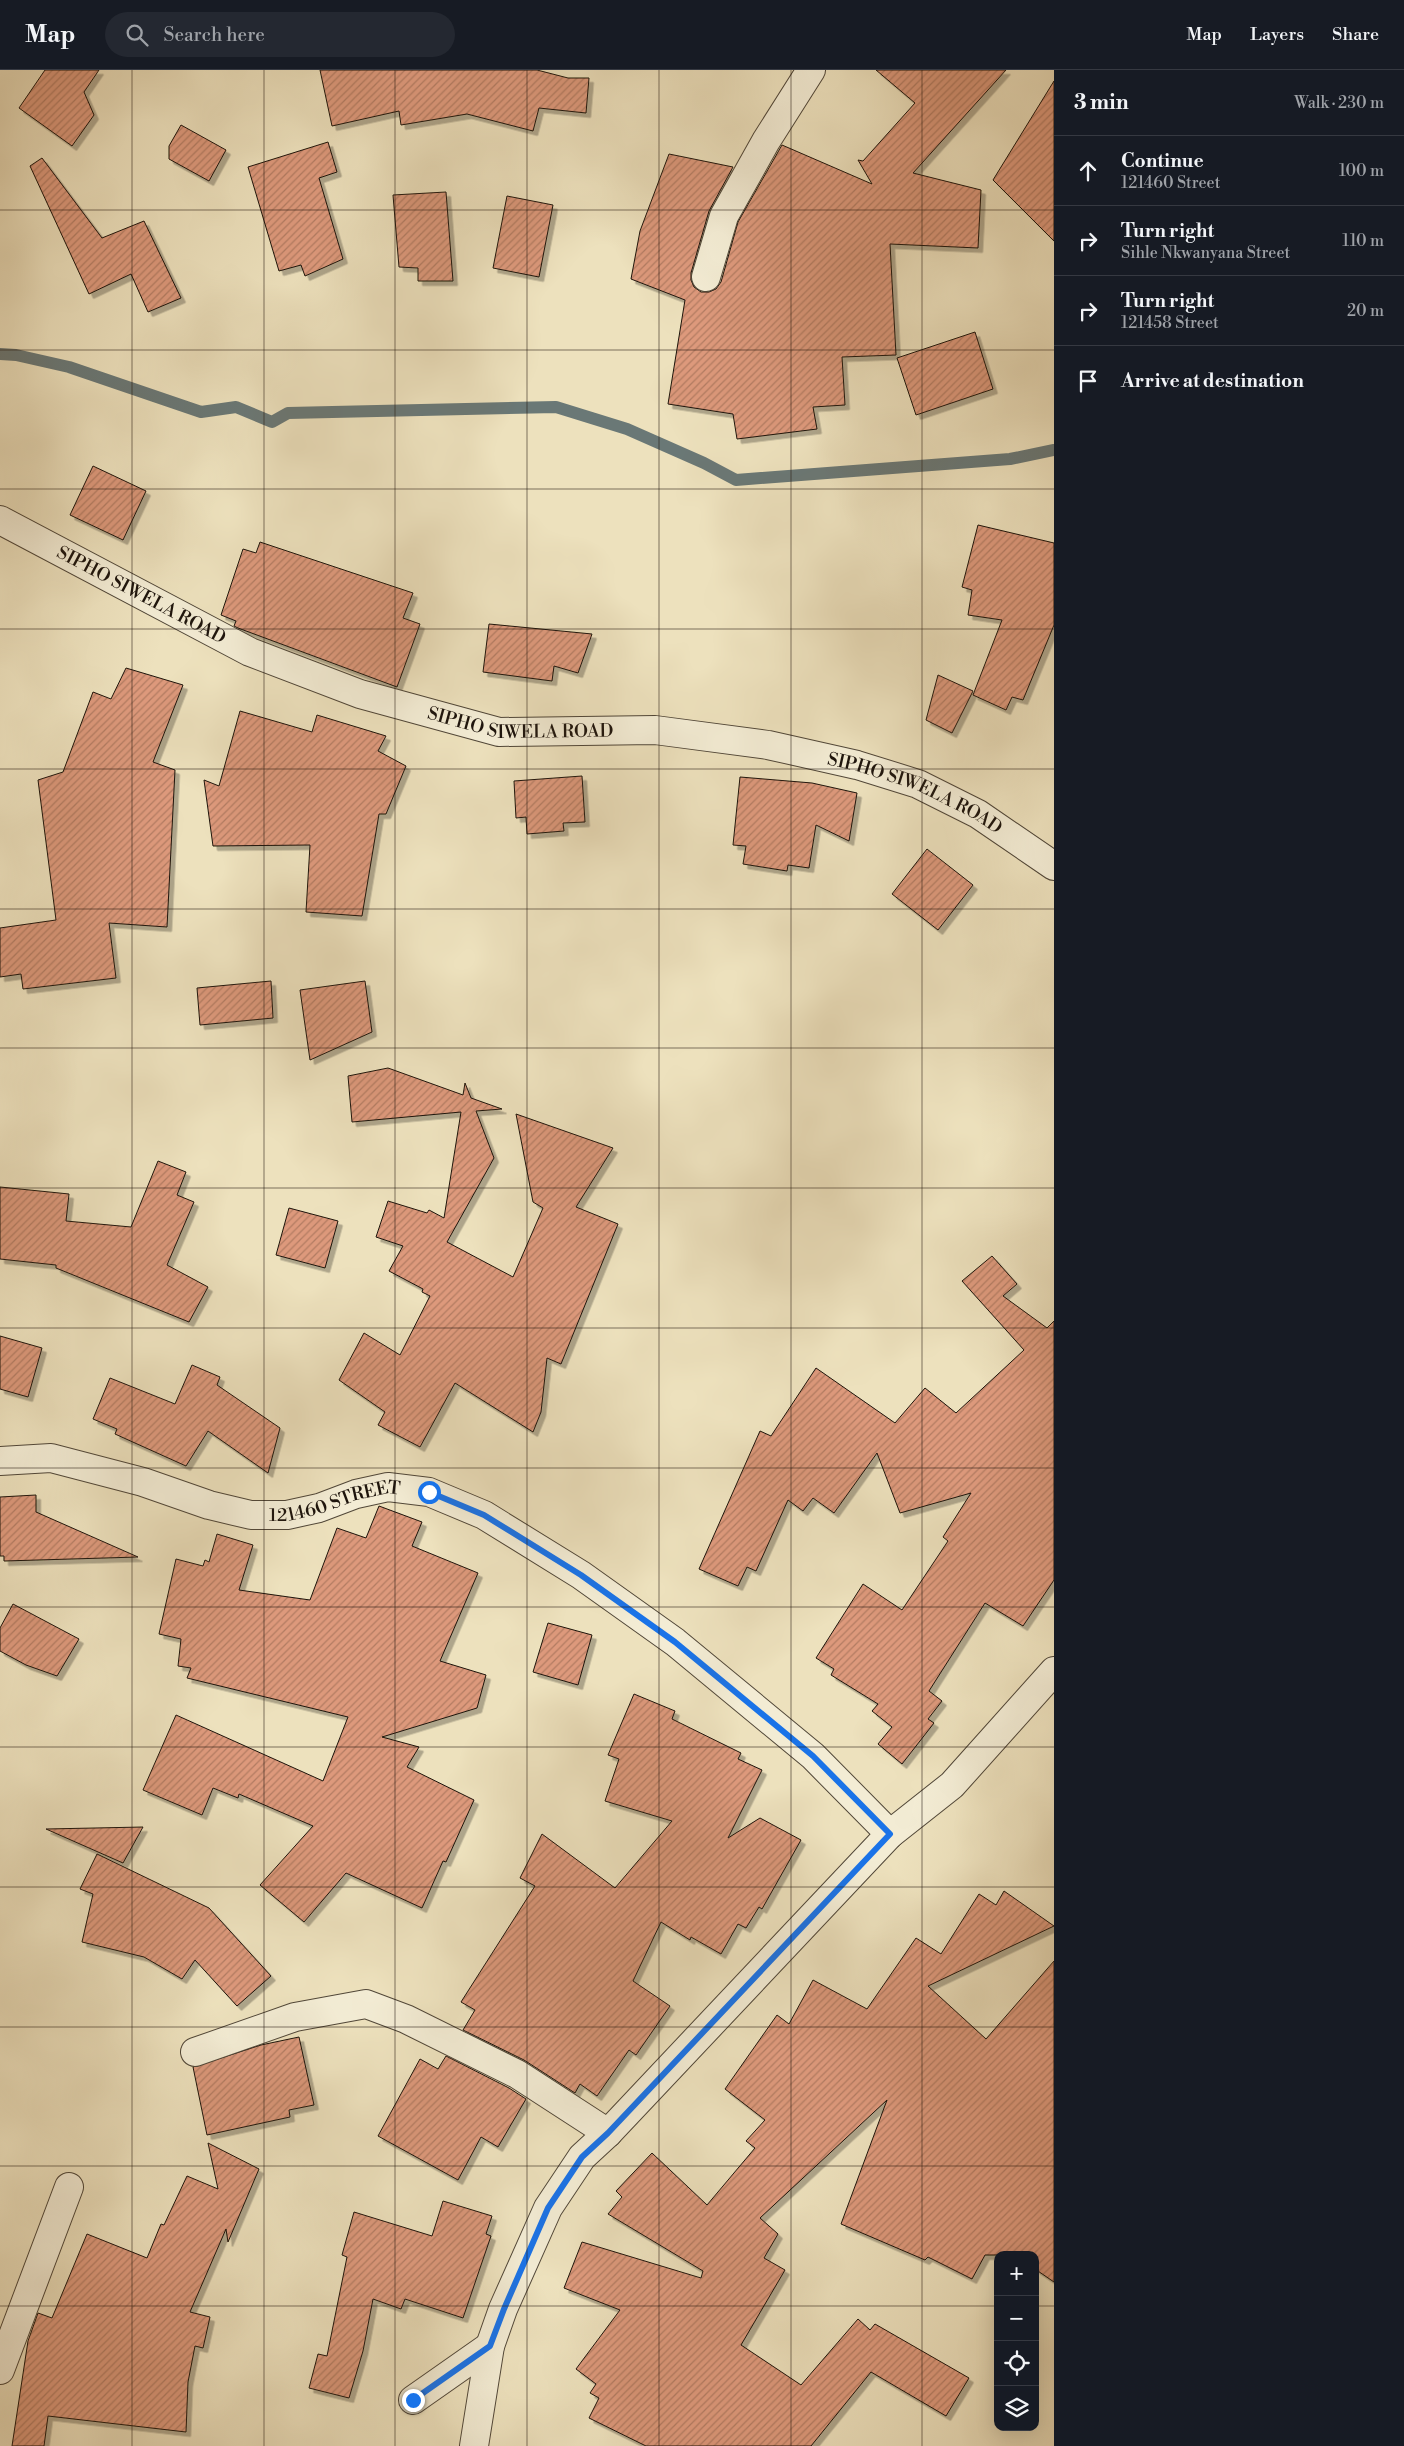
<!DOCTYPE html>
<html lang="en">
<head>
<meta charset="utf-8">
<style>
  :root { --surface:#171b24; --page:#242831; --text:#f1f3f6; --muted:#9ea1a6; --line:#363941 }
  body { margin:0; font-family:"Libre Bodoni",serif; background:var(--page); color:var(--text) }
  .controls { position:absolute; right:15px; bottom:15px; display:grid; overflow:hidden; border-radius:10px; box-shadow:0 5px 20px #0002 }
  .controls button { width:45px; height:45px; display:grid; place-items:center; padding:0; border:0; border-bottom:1px solid var(--line); background:var(--surface); color:var(--text); font:25px sans-serif }
  .stop { position:absolute; width:15px; height:15px; margin:-11px; border:4px solid #1a73e8; border-radius:50%; background:#fff }
  .stop.end { background:#1a73e8; border-color:#fff; box-shadow:0 1px 5px #0008 }
  .list { margin:0; padding:0; list-style:none }
  h2 { display:flex; justify-content:space-between; align-items:center; height:65px; margin:0; padding:0 20px; font-size:21px }
  h2 small { font-size:16px; font-weight:400; color:var(--muted) }
  .list li { display:grid; grid-template-columns:32px 1fr auto; gap:15px; align-items:center; box-sizing:border-box; height:70px; padding:0 20px; border-top:1px solid var(--line) }
  .list b { display:block; font-size:19px; white-space:nowrap }
  .list p { margin:0; font-size:16px; white-space:nowrap; color:var(--muted) }
  .list em { font-size:16px; font-style:normal; color:var(--muted) }
  .icon { flex:none; width:28px; height:28px; fill:none; stroke:currentColor; stroke-width:2; stroke-linecap:round; stroke-linejoin:round }
  .map { position:relative; flex:none; width:1054px; height:2376px; overflow:hidden }
  header { display:flex; align-items:center; gap:30px; box-sizing:border-box; height:70px; padding:0 25px; background:var(--surface); border-bottom:1px solid var(--line) }
  header strong { font-size:24px }
  nav { display:flex; gap:28px; margin-inline-start:auto; font-size:18px }
  .search { width:350px; height:45px; background:var(--page); display:flex; align-items:center; gap:12px; box-sizing:border-box; padding:0 18px; border-radius:28px; color:var(--muted); font-size:19px }
  main { display:flex }
  aside { flex:1; background:var(--surface) }
  .map>svg:first-child { display:block }
  .lines { fill:none; stroke-linecap:round; stroke-linejoin:round }
  .stream { stroke:#6a7876; stroke-width:12 }
  .building { fill:url(#building-hatch); stroke:#1d140c; filter:url(#shadow) }
  .minor-casing { stroke:#514738; stroke-width:30 }
  .minor { stroke:#f3ecd4; stroke-width:28 }
  .route { stroke:#1a73e8; stroke-width:6 }
  .grid { fill:none; stroke:#1d140c; stroke-width:1; stroke-opacity:0.55 }
  .labels { text-anchor:middle; stroke-width:4; stroke-linejoin:round; paint-order:stroke }
  .street-label { font-size:18px; fill:#1d140c; stroke:#f3ecd4 }
</style>
</head>
<body>
<header>
<strong>Map</strong>
<div class="search"><svg class="icon" aria-label="search" viewBox="0 0 24 24"><circle cx="10" cy="10" r="6"/><path d="M15 15l6 6"/></svg>Search here</div>
<nav><a>Map</a><a>Layers</a><a>Share</a></nav>
</header>
<main>
<div class="map">
<svg width="1054" height="2376" viewBox="0 0 1054 2376">
  <defs>
    <pattern id="building-hatch" width="6" height="6" patternUnits="userSpaceOnUse" patternTransform="scale(1.25)"><rect width="6" height="6" fill="#dd997b"/><path d="M-1 1l2-2M0 6l6-6M5 7l2-2" fill="none" stroke="#b37c63"/></pattern>
    <filter id="shadow"><feDropShadow dx="4.5" dy="4.5" stdDeviation="0" flood-color="#0004"/></filter>
  </defs>
  <rect width="100%" height="100%" fill="#ede1bd"/>
  <filter id="stains"><feTurbulence type="fractalNoise" baseFrequency=".004" numOctaves="4"/><feColorMatrix values="0 0 0 0 .2 0 0 0 0 .09 0 0 0 0 .02 0 0 0 .5 -.17"/></filter>
  <radialGradient id="worn" r=".72"><stop offset=".6" stop-color="#630" stop-opacity="0"/><stop offset="1" stop-color="#630" stop-opacity=".3"/></radialGradient>
  <g class="lines">
    <path class="stream" d="M0 284 16 285 69 297 201 342 236 337 272 352 288 343 556 337 627 359 704 393 736 410 1010 389 1054 380"/>
  </g>
  <path class="building" d="M45 0H99L84 22 94 45 72 76 19 38Z
    M320 0H537L568 8H589L586 43 539 38 533 61 467 44 401 55 399 41 332 56Z
    M876 0H1006L913 103 981 120 978 178 890 174 896 285 842 287 845 335 813 337 817 359 737 369 733 344 668 334 685 230 631 209 640 161 669 84 733 97 709 141 691 203V210L694 217 701 222H709L716 219 721 212 738 152 782 75 872 114 858 90 863 91 915 33Z
    M1054 11V171L993 110Z
    M181 55 226 80 209 111 169 89V76Z
    M328 72 337 102 319 108 343 189 305 206 301 195 279 201 248 97Z
    M42 88 102 168 144 151 181 228 148 242 131 204 89 224 30 96Z
    M446 122 453 211H418V198L399 197 393 125Z
    M507 126 553 135 539 207 493 198Z
    M975 262 993 319 916 345 897 288Z
    M93 396 146 421 123 470 70 445Z
    M978 455 1054 473V555L1023 630 1012 627 1006 640 973 625 1002 550 968 545 972 520 962 517Z
    M260 472 413 523 403 548 420 554 397 617 238 558 234 556 236 551 221 545 243 479 256 483Z
    M489 554 592 564 578 603 554 596 552 611 483 602Z
    M126 598 183 615 153 692 175 700 167 857 109 853 116 908 23 919 21 904 0 907V858L56 850 38 710 63 702 93 622 111 629Z
    M938 605 973 621 952 663 926 650Z
    M240 641 312 662 317 645 386 666 378 681 406 696 386 744H379L362 846 306 842 310 775 213 776 204 710 219 716Z
    M582 706 585 752 563 753 564 761 527 764 526 747 516 748 514 711Z
    M740 707 812 713 857 723 849 771 816 755 809 798 788 795 787 801 743 794 746 776 733 775Z
    M927 779 973 815 938 860 892 824Z
    M271 911 273 948 200 955 197 918Z
    M365 911 372 962 310 990 300 920Z
    M388 998 463 1025 465 1013 471 1028 502 1039 476 1041 494 1088 447 1172 513 1207 543 1138 533 1132 516 1044 613 1078 576 1137 618 1154 561 1294 547 1288 541 1342 533 1362 455 1313 420 1377 378 1355 385 1342 339 1310 364 1263 400 1285 430 1226 422 1222 423 1219 389 1201 403 1176 376 1167 388 1131 427 1143 429 1140 444 1148 461 1042 352 1052 348 1006Z
    M158 1091 186 1102 177 1125 194 1132 167 1195 208 1217 189 1252 56 1198V1195L0 1189V1117L69 1124 66 1151 131 1157Z
    M289 1138 338 1151 325 1198 276 1185Z
    M992 1186 1017 1214 1003 1226 1047 1258 1054 1251V1510L1023 1556 985 1533 929 1621 942 1631 928 1649 934 1653 902 1694 878 1674 892 1657 872 1641 878 1634 831 1605 834 1599 816 1588 863 1514 902 1540 948 1471 943 1467 971 1423 900 1443 877 1383 834 1443 813 1428 803 1441 788 1430 756 1501 747 1497 738 1516 699 1499 760 1361 771 1366 816 1298 895 1353 925 1318 956 1343 1024 1280 962 1211Z
    M0 1266 42 1278 28 1327 0 1319Z
    M192 1295 220 1307 217 1315 280 1358 268 1403 208 1361 186 1396 115 1364 117 1359 93 1349 110 1308 175 1334Z
    M36 1425V1442L138 1487 4 1491V1486H0V1427Z
    M379 1436 422 1452 412 1476 478 1503 440 1591 486 1605 477 1638 382 1667 419 1677 407 1697 474 1730 446 1792 443 1791 422 1838 346 1803 304 1852 260 1815 313 1756 239 1724 238 1728 213 1718 202 1745 143 1720 176 1645 323 1711 348 1647 187 1608 191 1598 178 1596 181 1569 159 1564 176 1489 203 1496 205 1490 209 1492 217 1464 253 1475 239 1520 310 1530 337 1458 366 1468Z
    M13 1534 79 1569 57 1606 26 1595 0 1581V1558Z
    M548 1553 592 1565 578 1615 533 1602Z
    M634 1624 675 1641 672 1649 741 1683 738 1689 762 1700 728 1768 760 1748 801 1770 762 1839 759 1837 746 1858 738 1854 721 1884 691 1867 690 1870 661 1852 633 1911 670 1936 636 1985 629 1980 597 2026 580 2014 575 2023 524 1990 463 1960 475 1940 461 1932 535 1816 520 1808 542 1764 615 1818 672 1751 605 1731 619 1689 608 1685Z
    M143 1757 123 1793 46 1759Z
    M97 1784 209 1838 271 1906 237 1936 195 1890 182 1909 144 1887 82 1872 93 1824 80 1819Z
    M1004 1821 1054 1856 928 1916 986 1969 1054 1891V2212L1035 2199V2185H985L972 2209 928 2187 925 2190 841 2154 887 2030 760 2148 778 2164 764 2188 785 2200 741 2275 801 2315 858 2249 870 2260 875 2254 969 2308 946 2346 871 2302 811 2376H646L589 2348 599 2328 590 2323 596 2314 576 2299 620 2240 564 2218 582 2172 701 2208 703 2201 608 2144 622 2127 616 2121 652 2083 707 2135 755 2078 746 2071 765 2050 725 2019 777 1945 789 1954 813 1910 867 1939 916 1868 941 1884 979 1824 996 1835Z
    M299 1967 314 2035 289 2040 290 2047 207 2065 193 1997 261 1975Z
    M446 1986 509 2018 526 2029 498 2077 481 2067 458 2110 378 2066 420 1989 438 1999Z
    M208 2073 259 2099 228 2172 226 2159 190 2242 210 2247 203 2278 195 2276 188 2312 186 2362 48 2346 44 2376H12L28 2271 38 2243 52 2248 87 2164 147 2188 161 2154 164 2155 187 2106 218 2119Z
    M443 2131 492 2146 486 2164 491 2166 463 2248 405 2229 401 2239 373 2229 363 2281 349 2328 309 2318 318 2284 327 2286 347 2187 342 2185 354 2142 432 2166Z"/>
  <g class="lines">
    <defs>
      <g id="minor">
        <path d="M706 207 724 146 766 71 811 0"/>
        <path id="s1" d="M0 450 250 582 360 624 499 662 655 660 768 675 857 695 918 714 978 744 1054 796"/>
        <path id="s2" d="M0 1391 51 1388 143 1412 209 1435 251 1445H287L319 1438 356 1424 388 1417 429 1422 484 1445 581 1505 675 1572 813 1686 890 1764"/>
        <path d="M195 1982 295 1947 366 1934 406 1949 517 2004 608 2063"/>
        <path d="M0 2300 69 2117"/>
        <path d="M413 2330 490 2276"/>
        <path d="M474 2376 490 2276 503 2239 548 2138 582 2087 608 2063 890 1764 952 1715 1054 1601"/>
      </g>
    </defs>
    <use href="#minor" class="minor-casing"/>
    <use href="#minor" class="minor"/>
  </g>
  <g class="lines">
    <path class="route" d="M413 2330 490 2276 504 2239 548 2138 582 2087 608 2063 890 1764 813 1686 675 1572 581 1505 484 1445 429 1422"/>
  </g>
  <path class="grid" d="M132 0V2376M264 0V2376M395 0V2376M527 0V2376M659 0V2376M791 0V2376M922 0V2376M0 140H1054M0 280H1054M0 419H1054M0 559H1054M0 699H1054M0 839H1054M0 978H1054M0 1118H1054M0 1258H1054M0 1398H1054M0 1537H1054M0 1677H1054M0 1817H1054M0 1957H1054M0 2096H1054M0 2236H998M1035 2236H1054"/>
  <g class="labels">
    <g class="street-label">
      <text dy="6" stroke="none"><textPath href="#s1" startOffset="160">SIPHO SIWELA ROAD</textPath></text>
      <text dy="6" stroke="none"><textPath href="#s1" startOffset="565">SIPHO SIWELA ROAD</textPath></text>
      <text dy="6" stroke="none"><textPath href="#s1" startOffset="970">SIPHO SIWELA ROAD</textPath></text>
      <text dy="6" stroke="none"><textPath href="#s2" startOffset="345">121460 STREET</textPath></text>
    </g>
  </g>
  <rect width="100%" height="100%" filter="url(#stains)"/>
  <rect width="100%" height="100%" fill="url(#worn)"/>
</svg>
<div class="controls">
<button>+</button>
<button>−</button>
<button><svg class="icon" aria-label="locate" viewBox="0 0 24 24"><circle cx="12" cy="12" r="6"/><path d="M12 2v4M12 18v4M2 12h4M18 12h4"/></svg></button>
<button><svg class="icon" aria-label="layers" viewBox="0 0 24 24"><path d="M12 4l9 5-9 5-9-5zM3 14l9 5 9-5"/></svg></button>
</div>
<div class="stop" style="left:429px;top:1422px"></div>
<div class="stop end" style="left:413px;top:2330px"></div>
</div>
<aside>
<h2>3 min<small>Walk · 230 m</small></h2>
<ul class="list">
<li><svg class="icon" aria-label="ahead" viewBox="0 0 24 24"><path d="M12 20V5M6 11l6-6 6 6"/></svg><div><b>Continue</b><p>121460 Street</p></div><em>100 m</em></li>
<li><svg class="icon" aria-label="right" viewBox="0 0 24 24"><path d="M7 20v-9h11M14 6l5 5-5 5"/></svg><div><b>Turn right</b><p>Sihle Nkwanyana Street</p></div><em>110 m</em></li>
<li><svg class="icon" aria-label="right" viewBox="0 0 24 24"><path d="M7 20v-9h11M14 6l5 5-5 5"/></svg><div><b>Turn right</b><p>121458 Street</p></div><em>20 m</em></li>
<li><svg class="icon" aria-label="arrive" viewBox="0 0 24 24"><path d="M6 21V4h12l-3 4 3 4H6"/></svg><div><b>Arrive at destination</b></div></li>
</ul>
</aside>
</main>
</body>
</html>
